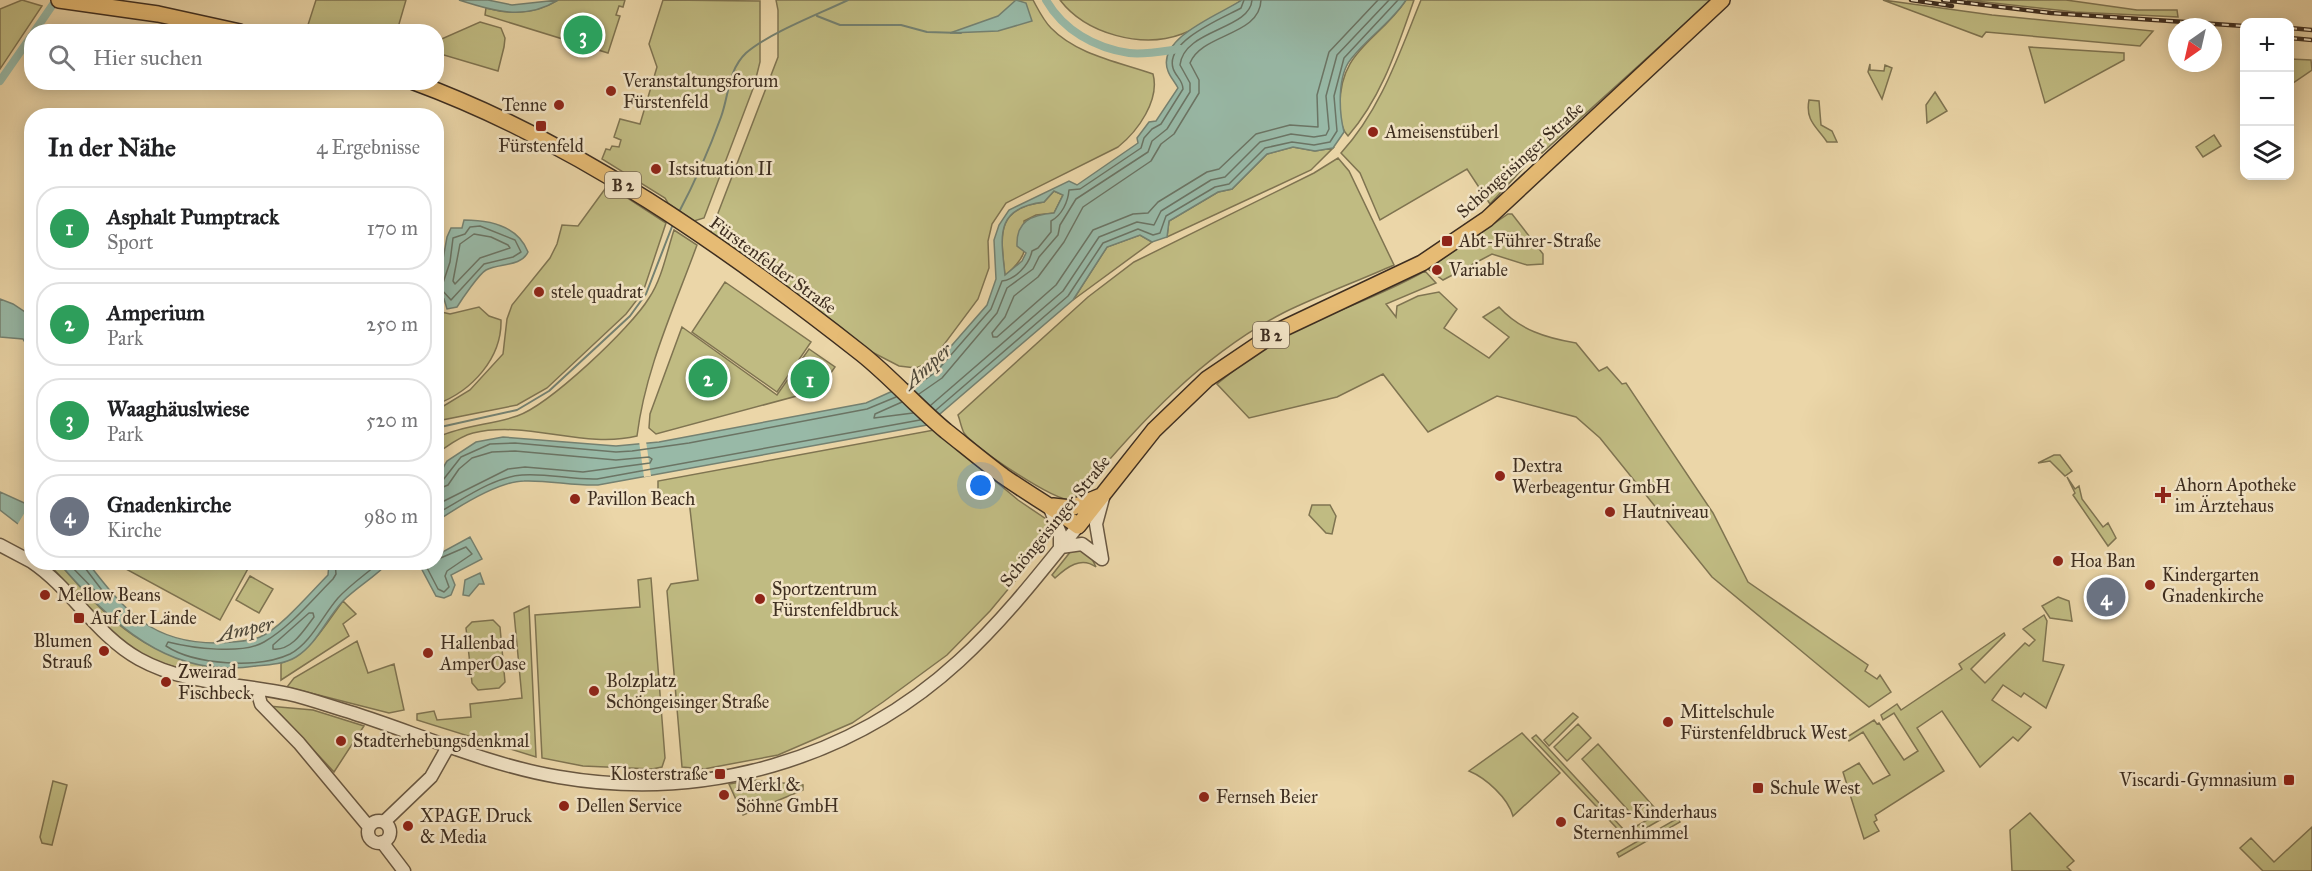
<!DOCTYPE html>
<html lang="de">
<head>
<meta charset="utf-8">
<style>
  :root { --surface:#fff; --page:#f2f2f2; --text:#202124; --muted:#757577; --line:#e0e0e0; --accent:#db2777 }
  body { margin:0; font-family:"IM FELL Great Primer",serif; background:var(--page); color:var(--text) }
  .controls { position:absolute; right:18px; top:18px; display:grid; overflow:hidden; border-radius:12px; box-shadow:0 3px 15px #0003 }
  .controls button { width:54px; height:54px; display:grid; place-items:center; padding:0; border:0; border-bottom:2px solid var(--line); background:var(--surface); color:var(--text); font:30px sans-serif }
  .compass { position:absolute; left:2168px; top:18px; width:54px; height:54px; border-radius:50%; background:var(--surface); box-shadow:0 3px 15px #0003; rotate:214deg }
  .you { position:absolute; left:981px; top:486px; width:21px; height:21px; margin:-15px; border:4px solid #fff; border-radius:50%; background:#1a73e8; box-shadow:0 0 0 9px #1a73e833 }
  .badge { display:grid; place-items:center; width:39px; height:39px; border-radius:50%; background:var(--accent); color:#fff; font-size:20px; font-weight:700 }
  .pin { position:absolute; translate:-50% -50%; border:3px solid #fff; box-shadow:0 2px 6px #0006 }
  .list { margin:0; padding:0; list-style:none }
  h2 { display:flex; justify-content:space-between; align-items:center; height:78px; margin:0; padding:0 24px; font-size:26px }
  h2 small { font-size:20px; font-weight:400; color:var(--muted) }
  .list li { display:grid; grid-template-columns:39px 1fr auto; gap:18px; align-items:center; box-sizing:border-box; height:84px; margin:0 12px 12px; padding:0 12px; border:2px solid var(--line); border-radius:24px }
  .list b { display:block; font-size:22px; white-space:nowrap }
  .list p { margin:0; font-size:20px; white-space:nowrap; color:var(--muted) }
  .list em { font-size:20px; font-style:normal; color:var(--muted) }
  .icon { flex:none; width:33px; height:33px; fill:none; stroke:currentColor; stroke-width:2; stroke-linecap:round; stroke-linejoin:round }
  .map { position:relative; flex:none; width:2312px; height:871px; overflow:hidden }
  .search { position:absolute; background:var(--surface); box-shadow:0 3px 15px #0003; left:24px; top:24px; width:420px; height:66px; display:flex; align-items:center; gap:15px; box-sizing:border-box; padding:0 21px; border-radius:24px; color:var(--muted); font-size:22px }
  .panel { position:absolute; background:var(--surface); box-shadow:0 3px 15px #0003; left:24px; top:108px; width:420px; height:462px; border-radius:24px }
  .map>svg:first-child { display:block }
  .green { fill:#c0bb82; stroke:#7f7451; stroke-width:1.5 }
  .water { fill:#98b9a7; stroke:#748171; stroke-width:1.5; fill-rule:evenodd }
  .pier { fill:#ebd6a8 }
  .lines { fill:none; stroke-linecap:round; stroke-linejoin:round }
  .shore { stroke:#6b7464; stroke-width:1.5 }
  .stream { stroke:#748171; stroke-width:2 }
  .canal { stroke:#98b9a7; stroke-width:8 }
  .minor-casing { stroke:#695842; stroke-width:15 }
  .major-casing { stroke:#3e2e20; stroke-width:18 }
  .minor { stroke:#f2e4c6; stroke-width:12 }
  .major { stroke:#e6bb74; stroke-width:15 }
  .rail-casing { stroke:#3e2e20; stroke-width:4.5 }
  .rail { stroke:#f2e4c6; stroke-width:2; stroke-dasharray:7; stroke-linecap:butt }
  .poi-dot { fill:#8f2418; stroke:#f2e4c6; stroke-width:2 }
  .labels { text-anchor:middle; stroke-width:5; stroke-linejoin:round; paint-order:stroke }
  .shield { fill:#f2e4c6; stroke:#746552; stroke-width:1.5 }
  .shield-label { font-size:16px; font-weight:bold; fill:#3e2e20 }
  .poi-label { font-size:18px; fill:#3e2e20; stroke:#f2e4c6; text-anchor:start }
  .street-label { font-size:18px; fill:#3e2e20; stroke:#f2e4c6 }
  .water-label { font-size:20px; font-style:italic; fill:#504a3b; stroke:#f2e4c6 }
</style>
</head>
<body>
<div class="map">
<svg width="2312" height="871" viewBox="0 0 2312 871">
  <rect width="100%" height="100%" fill="#ebd6a8"/>
  <filter id="stains"><feTurbulence type="fractalNoise" baseFrequency=".00333" numOctaves="4"/><feColorMatrix values="0 0 0 0 .2 0 0 0 0 .09 0 0 0 0 .02 0 0 0 .5 -.17"/></filter>
  <radialGradient id="worn" r=".72"><stop offset=".6" stop-color="#630" stop-opacity="0"/><stop offset="1" stop-color="#630" stop-opacity=".3"/></radialGradient>
  <path class="green" d="M22 0 42 6 0 69V9Z
    M316 0H406L397 31 320 32 307 28Z
    M558 0H625L623 7 619 6 616 15 620 16 608 53 485 15 486 8C512 15 534 14 558 0Z
    M663 0 760 1V62L754 86 704 218 694 221 668 203 665 198 602 159 606 149 610 150 612 146 619 147 621 140 614 137 620 119 640 124 657 67 649 44Z
    M776 0H1033C1038 9 1043 20 1051 28 1077 55 1119 62 1153 74 1160 100 1138 131 1118 147L1006 203 992 224 988 241 989 268 978 299 931 362 916 368 899 366 870 351 833 321 710 234 778 57V10Z
    M1060 0H1242C1224 12 1202 26 1182 34 1142 49 1086 34 1060 0Z
    M1406 0H1414C1397 48 1382 97 1348 136 1341 129 1340 118 1340 109 1338 50 1378 42 1406 0Z
    M1421 0H1711L1542 153 1539 151 1490 204 1467 169 1380 220 1360 173 1341 153C1381 109 1399 54 1421 0Z
    M1883 0 1992 15 2153 31 2140 46 1986 32 1982 37Z
    M1967 0H2066L2137 10H2177L2178 17 2075 12Z
    M480 22 501 28 505 38 504 47 498 71 437 53V41Z
    M2029 47 2124 53V60L2045 103Z
    M2290 59 2311 60 2312 70 2290 85Z
    M1870 64V70L1884 71 1885 65 1892 68 1882 99 1868 72Z
    M1935 92 1947 111 1927 123 1926 105Z
    M1809 100 1819 101 1821 125 1832 131 1837 142H1827C1817 127 1805 121 1809 100Z
    M2214 135 2221 146 2203 157 2196 147Z
    M1293 147 1315 151 1333 148 1311 170 1167 237 1169 221 1218 192 1232 189 1267 154Z
    M1338 158 1349 171 1394 265C1358 281 1320 295 1285 312 1203 354 1139 423 1081 493L1071 500C1053 500 974 448 964 433 961 427 960 420 958 415L1088 297 1134 262 1314 173Z
    M605 189 626 197 666 223 643 292 626 314 547 388 517 405 437 421V410L470 390 503 354 507 319 512 305 550 258 557 244 562 225 578 226Z
    M1054 191 1063 195 1054 213 1036 215 1024 221C1026 251 1028 255 1005 276 1001 237 994 208 1044 202Z
    M1508 214H1512L1543 254V264L1527 265 1492 254 1443 280 1428 269Z
    M674 230 697 245C674 308 645 370 637 436 583 449 527 420 473 433 460 436 448 446 437 453L438 437C464 425 491 425 517 416 549 405 631 328 649 298 662 279 667 251 674 230Z
    M1140 235 1152 242 1073 300 1107 247Z
    M1425 271 1436 283 1386 304 1396 317 1397 306 1418 296 1439 292 1457 309 1444 328 1489 358 1509 337 1483 317 1499 307C1520 330 1546 338 1576 343L1599 371 1607 367 1622 384 1626 383 1713 513 1748 582 1868 665 1865 671 1877 679 1880 675 1891 692 1869 707 1712 577 1600 438 1576 417 1497 396 1428 432 1383 374 1337 397 1249 418 1217 384C1240 365 1263 347 1289 333 1334 311 1381 296 1425 271Z
    M725 282 811 342 777 392 692 332Z
    M479 307 489 316 501 320C502 358 472 391 437 404V311L450 314Z
    M682 327 777 395 809 349 835 367 819 390 656 434 649 428 650 414Z
    M934 430 1018 500 1049 521 1051 526 1049 540 990 611 947 655 883 702 852 723 778 755 704 769 682 767 667 591 671 584 698 580 689 500 658 504V481Z
    M2054 455H2060L2072 471 2065 476 2050 461 2038 463Z
    M2067 477 2075 489 2079 486 2082 499 2103 527 2108 523 2116 538 2108 546 2073 495 2075 493Z
    M1312 505H1330L1336 516 1332 534 1326 533 1309 515Z
    M1079 549 1092 559 1096 567C1081 556 1067 567 1055 578L1052 575 1071 551Z
    M127 562H251V563L220 620 124 568Z
    M48 563H59C114 626 146 658 232 670L234 679C193 673 149 665 117 637 92 615 71 587 48 563Z
    M250 576 273 589 259 613 236 600Z
    M651 578 665 758 662 767 652 769 583 766 542 758 535 615 640 607 638 580Z
    M2058 597 2069 601 2072 621 2050 618 2042 606Z
    M343 601 356 614 343 624 349 636 281 680V663C310 654 325 625 343 601Z
    M529 606 536 757 417 720V714L434 711 437 720 471 717 470 704 522 698 514 613Z
    M2044 615 2047 621 2043 661 2064 665 2046 708 2024 693 2021 697 2003 685 1992 700 2031 727 2018 741 2013 737 1980 767 1942 711 1917 728 1944 771 1875 815 1877 820 1874 822 1879 831 1864 839 1843 772 1859 763 1873 784 1890 775 1863 732 1849 741 1847 737 1874 720 1877 724 1879 723 1904 760 1918 751 1894 713 1883 720 1881 715 1897 704 1901 710 1962 669 1959 664 2004 633 2005 635 1971 669 1985 683 2025 643 2029 646 2035 640 2023 629Z
    M493 620 500 627 505 682 499 688 478 690 472 683 466 628 472 622Z
    M357 641 368 673 394 664 404 710 389 713 287 687 294 678Z
    M268 706 313 710 364 726 334 772 280 714Z
    M1573 713 1578 717 1549 746 1544 740Z
    M1578 724 1591 738 1567 761 1554 747Z
    M1522 733 1560 773 1513 816C1508 798 1486 778 1469 771Z
    M1536 735 1626 832 1656 815 1660 820 1627 839 1532 738Z
    M1598 744 1654 807 1636 819 1582 759Z
    M753 780 803 785V790L743 815 729 784Z
    M53 781 67 785 52 845 42 843 40 837Z
    M2030 813 2074 861 2067 867 2071 871H2012L2010 830Z
    M1678 818 1680 822 1619 857 1617 853Z
    M2312 827V871H2263L2240 848 2251 838 2274 862Z"/>
  <path class="water" d="M459 0H488L512 5 558 0C525 21 493 11 459 0Z
    M1016 0 1026 3 1032 21 998 31 950 33 998 16Z
    M1242 0H1406C1391 23 1367 38 1351 59 1337 76 1339 112 1344 132L1333 148 1315 151 1293 147 1267 154 1232 189 1218 192 1169 221 1167 237 1152 242 1140 235 1107 247 1073 300 927 425 598 485C573 486 549 480 524 481 499 481 458 507 437 521V478L447 461 476 442 503 437 616 446 659 442 866 403 915 381 932 368 987 305 996 279 994 240 999 225 1009 210 1069 181 1077 185 1138 143 1137 138 1149 122 1156 121 1178 88C1175 82 1170 77 1168 71 1155 38 1221 14 1242 0ZM1054 191 1063 195 1054 213C1031 215 1016 221 1017 246L1026 253 1022 261 1005 275C1001 236 994 208 1044 202Z
    M464 220C489 220 518 226 528 252 521 267 499 263 486 270 479 274 462 299 457 307L447 309 444 299 437 292 447 237 451 228H462Z
    M0 299 13 304 31 316V352L23 339 0 337Z
    M0 492 31 506V534L0 510Z
    M470 537 482 559 451 575 455 585 451 595 444 598 436 596 419 564 436 562 437 555Z
    M59 563H88C126 612 152 644 219 643 231 642 248 642 260 637 280 629 312 591 328 575L329 563H388C375 577 357 587 343 601 326 619 317 644 296 657 285 664 268 665 256 666 169 680 111 623 59 563Z
    M480 573 484 584H479L469 596 463 595 465 580Z"/>
  <path class="pier" d="M639 441H646L651 476 644 477Z
    M31 502V522L25 532 16 527Z"/>
  <g class="lines">
    <path class="shore" d="M1261 0C1260 36 1202 33 1190 63L1199 80V93L1174 134 1161 144 1151 161 1083 207 1064 242 1038 277 1014 296 1005 317 992 333 993 337H997L1056 285 1093 230 1133 214 1148 213 1158 202 1207 172 1219 169 1256 134 1290 125 1318 127 1317 95 1329 52 1378 0
      M480 226 515 240 521 252 513 257 484 264 451 300 441 289 450 262 453 238 465 234 470 227Z
      M474 234 491 237 508 245 510 248 480 258 455 284 453 281 460 244Z
      M913 388 936 372 991 309 1002 281C1016 279 1029 265 1032 251L1038 248 1051 232V221C1062 215 1068 202 1069 190L1080 189 1141 148 1144 138 1152 129 1161 124 1183 89C1183 80 1175 76 1173 68 1165 41 1223 18 1241 8L1244 0
      M919 394 942 378 997 313 1007 288 1033 269 1039 257 1058 235 1060 225 1076 199 1148 152 1152 141 1167 129 1190 92V83L1180 65C1184 29 1250 30 1252 0
      M902 402 875 414 874 418 913 413
      M931 405 1063 291 1099 237 1137 222 1154 225 1161 211 1211 180 1225 177 1260 142 1291 134 1314 137 1326 135 1329 129 1326 96 1337 55 1389 0
      M936 410 1068 296 1103 243 1138 229 1153 235 1160 233 1166 216 1215 187 1229 184 1265 148 1292 142 1314 145 1330 142 1337 131 1334 96 1344 58 1398 0
      M436 482 443 480 461 457 490 444 515 443 616 452 632 451 689 443 867 409 896 397
      M436 490 448 485 459 469 472 458 492 452 515 451 616 460 649 457 652 459 650 463 583 472 525 467 508 469 436 505
      M436 514C462 500 493 477 522 475 547 473 572 480 597 479L920 420
      M67 562 106 602 108 598 85 568 84 562
      M335 562 336 574 333 579C312 600 290 627 264 642 242 655 192 648 168 642L166 646C195 665 258 669 290 654 311 643 323 615 338 598 350 585 366 574 380 562
      M424 562 438 589 444 592 449 587 445 576 447 571 472 554 466 547 436 560
      M309 613H313L314 617C304 630 292 651 273 649V645Z"/>
    <path class="stream" d="M817 16 840 25H901L927 32 961 33
      M678 214C695 182 709 150 721 117 729 95 728 70 746 53 769 33 819 14 848 0
      M436 428 517 410 549 391 630 316 646 294 673 224"/>
    <path class="canal" d="M1046 0C1063 30 1095 48 1129 53 1145 55 1164 51 1180 49
      M34 32 56 0
      M0 81 32 35"/>
    <defs>
      <path id="minor" d="M1049 506 1060 533V548
        M0 545 32 562
        M1061 547 1082 544 1102 559
        M1102 559 1096 524 1103 498
        M32 562C72 589 96 635 139 659 186 685 238 683 289 694 311 699 332 707 353 713 418 734 492 766 559 777 704 802 851 760 959 661 1003 621 1041 572 1078 526
        M259 697 261 704 299 743 369 827
        M368 832a11 11 0 1 1 22 0a11 11 0 1 1-22 0Z
        M384 822 431 777 449 745
        M382 842 404 871"/>
      <path id="major" d="M59 0 158 14 240 32
        M414 82C577 142 726 247 862 354 892 378 917 407 946 431 965 446 983 461 1003 476 1027 493 1054 508 1078 526L1154 430 1207 379 1278 331 1422 263 1487 219 1722 0
        M1053 506 1071 508 1101 496"/>
    </defs>
    <use href="#minor" class="minor-casing"/>
    <use href="#major" class="major-casing"/>
    <use href="#minor" class="minor"/>
    <use href="#major" class="major"/>
    <defs>
      <path id="rail" d="M1911 0 1952 6
        M1943 0 2051 13 2244 26
        M2290 28 2312 30
        M2290 38 2312 40"/>
    </defs>
    <use href="#rail" class="rail-casing"/>
    <use href="#rail" class="rail"/>
  </g>
  <g class="poi-dot">
    <circle cx="611" cy="91" r="6"/>
    <circle cx="559" cy="105" r="6"/>
    <rect x="535" y="120" width="12" height="12" rx="3"/>
    <circle cx="1373" cy="132" r="6"/>
    <circle cx="656" cy="169" r="6"/>
    <rect x="1441" y="235" width="12" height="12" rx="3"/>
    <circle cx="1437" cy="270" r="6"/>
    <circle cx="539" cy="292" r="6"/>
    <circle cx="1500" cy="476" r="6"/>
    <path d="M2160 486h6v6h6v6h-6v6h-6v-6h-6v-6h6z"/>
    <circle cx="575" cy="499" r="6"/>
    <circle cx="1610" cy="512" r="6"/>
    <circle cx="2058" cy="561" r="6"/>
    <circle cx="2150" cy="585" r="6"/>
    <circle cx="45" cy="595" r="6"/>
    <circle cx="760" cy="599" r="6"/>
    <rect x="73" y="612" width="12" height="12" rx="3"/>
    <circle cx="104" cy="651" r="6"/>
    <circle cx="428" cy="653" r="6"/>
    <circle cx="166" cy="682" r="6"/>
    <circle cx="594" cy="691" r="6"/>
    <circle cx="1668" cy="722" r="6"/>
    <circle cx="341" cy="741" r="6"/>
    <rect x="714" y="768" width="12" height="12" rx="3"/>
    <rect x="2283" y="774" width="12" height="12" rx="3"/>
    <rect x="1752" y="782" width="12" height="12" rx="3"/>
    <circle cx="724" cy="795" r="6"/>
    <circle cx="1204" cy="797" r="6"/>
    <circle cx="564" cy="806" r="6"/>
    <circle cx="1561" cy="822" r="6"/>
    <circle cx="408" cy="826" r="6"/>
  </g>
  <g class="labels">
    <g class="shield">
      <rect x="605" y="172" width="36" height="26" rx="4.5"/>
      <rect x="1253" y="322" width="36" height="26" rx="4.5"/>
    </g>
    <g class="shield-label">
      <text x="623" y="191">B 2</text>
      <text x="1271" y="341">B 2</text>
    </g>
    <g class="poi-label">
      <text x="623" y="87">Veranstaltungsforum<tspan x="623" dy="21">Fürstenfeld</tspan></text>
      <text x="547" y="111" text-anchor="end">Tenne</text>
      <text x="1385" y="138">Ameisenstüberl</text>
      <text x="541" y="152" text-anchor="middle">Fürstenfeld</text>
      <text x="668" y="175">Istsituation II</text>
      <text x="1459" y="247">Abt-Führer-Straße</text>
      <text x="1449" y="276">Variable</text>
      <text x="551" y="298">stele quadrat</text>
      <text x="1512" y="472">Dextra<tspan x="1512" dy="21">Werbeagentur GmbH</tspan></text>
      <text x="2175" y="491">Ahorn Apotheke<tspan x="2175" dy="21">im Ärztehaus</tspan></text>
      <text x="587" y="505">Pavillon Beach</text>
      <text x="1622" y="518">Hautniveau</text>
      <text x="2070" y="567">Hoa Ban</text>
      <text x="2162" y="581">Kindergarten<tspan x="2162" dy="21">Gnadenkirche</tspan></text>
      <text x="772" y="595">Sportzentrum<tspan x="772" dy="21">Fürstenfeldbruck</tspan></text>
      <text x="57" y="601">Mellow Beans</text>
      <text x="91" y="624">Auf der Lände</text>
      <text x="92" y="647" text-anchor="end">Blumen<tspan x="92" dy="21">Strauß</tspan></text>
      <text x="440" y="649">Hallenbad<tspan x="440" dy="21">AmperOase</tspan></text>
      <text x="178" y="678">Zweirad<tspan x="178" dy="21">Fischbeck</tspan></text>
      <text x="606" y="687">Bolzplatz<tspan x="606" dy="21">Schöngeisinger Straße</tspan></text>
      <text x="1680" y="718">Mittelschule<tspan x="1680" dy="21">Fürstenfeldbruck West</tspan></text>
      <text x="353" y="747">Stadterhebungsdenkmal</text>
      <text x="708" y="780" text-anchor="end">Klosterstraße</text>
      <text x="2277" y="786" text-anchor="end">Viscardi-Gymnasium</text>
      <text x="736" y="791">Merkl &amp;<tspan x="736" dy="21">Söhne GmbH</tspan></text>
      <text x="1770" y="794">Schule West</text>
      <text x="1216" y="803">Fernseh Beier</text>
      <text x="576" y="812">Dellen Service</text>
      <text x="1573" y="818">Caritas-Kinderhaus<tspan x="1573" dy="21">Sternenhimmel</tspan></text>
      <text x="420" y="822">XPAGE Druck<tspan x="420" dy="21">&amp; Media</tspan></text>
    </g>
    <g class="street-label">
      <text transform="translate(1520 160) rotate(-42)" y="6">Schöngeisinger Straße</text>
      <text transform="translate(773 265) rotate(36)" y="6">Fürstenfelder Straße</text>
      <text transform="translate(1055 521) rotate(-51)" y="6">Schöngeisinger Straße</text>
    </g>
    <g class="water-label">
      <text transform="translate(927 366) rotate(-42)" y="7">Amper</text>
      <text transform="translate(245 629) rotate(-12)" y="7">Amper</text>
    </g>
  </g>
  <rect width="100%" height="100%" filter="url(#stains)"/>
  <rect width="100%" height="100%" fill="url(#worn)"/>
</svg>
<div class="controls">
<button>+</button>
<button>−</button>
<button><svg class="icon" aria-label="layers" viewBox="0 0 24 24"><path d="M12 4l9 5-9 5-9-5zM3 14l9 5 9-5"/></svg></button>
</div>
<svg class="compass" viewBox="-18 -18 36 36"><path d="M0-13l5 13h-10z" fill="#e53935"/><path d="M0 13l5-13h-10z" fill="#757577"/></svg>
<div class="you"></div>
<div class="pin badge" style="left:810px;top:379px;background:#2e9e5b">1</div>
<div class="pin badge" style="left:708px;top:378px;background:#2e9e5b">2</div>
<div class="pin badge" style="left:583px;top:35px;background:#2e9e5b">3</div>
<div class="pin badge" style="left:2106px;top:597px;background:#6b7280">4</div>
<div class="search"><svg class="icon" aria-label="search" viewBox="0 0 24 24"><circle cx="10" cy="10" r="6"/><path d="M15 15l6 6"/></svg>Hier suchen</div>
<section class="panel">
<h2>In der Nähe<small>4 Ergebnisse</small></h2>
<ul class="list">
<li><span class="badge" style="background:#2e9e5b">1</span><div><b>Asphalt Pumptrack</b><p>Sport</p></div><em>170 m</em></li>
<li><span class="badge" style="background:#2e9e5b">2</span><div><b>Amperium</b><p>Park</p></div><em>250 m</em></li>
<li><span class="badge" style="background:#2e9e5b">3</span><div><b>Waaghäuslwiese</b><p>Park</p></div><em>520 m</em></li>
<li><span class="badge" style="background:#6b7280">4</span><div><b>Gnadenkirche</b><p>Kirche</p></div><em>980 m</em></li>
</ul>
</section>
</div>
</body>
</html>
